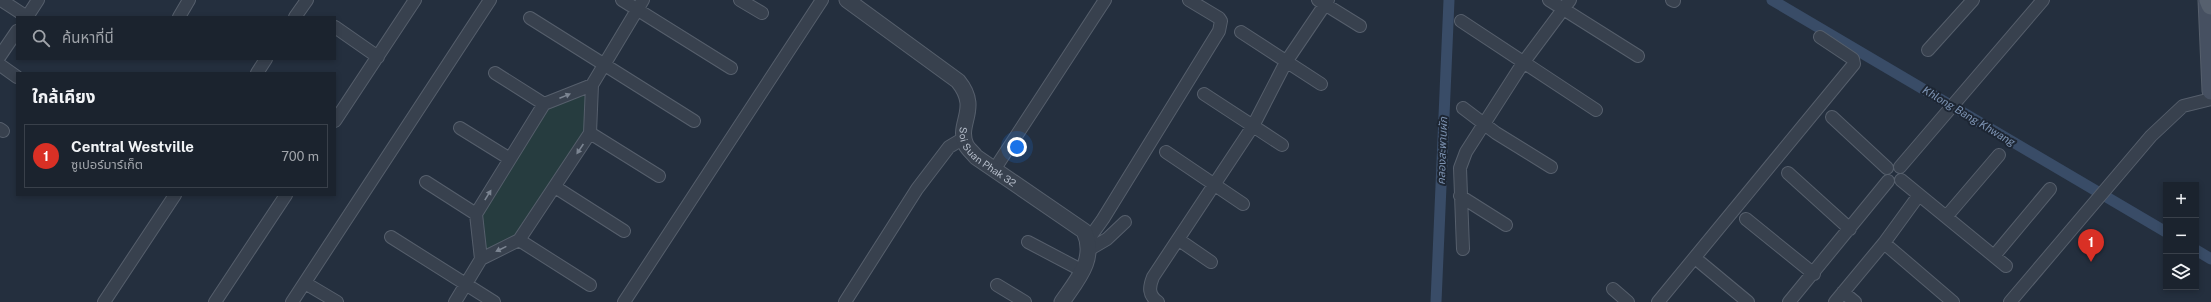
<!DOCTYPE html>
<html lang="th">
<head>
<meta charset="utf-8">
<style>
  :root { --surface:#1b232e; --page:#282f3a; --text:#f1f3f6; --muted:#a0a4aa; --line:#39404a; --accent:#d93025 }
  body { margin:0; font-family:"Public Sans","Noto Sans Thai",sans-serif; background:var(--page); color:var(--text) }
  .controls { position:absolute; right:12px; bottom:12px; display:grid; overflow:hidden; border-radius:0px; box-shadow:0 2px 6px #0003 }
  .controls button { width:36px; height:36px; display:grid; place-items:center; padding:0; border:0; border-bottom:1px solid var(--line); background:var(--surface); color:var(--text); font:20px sans-serif }
  .you { position:absolute; left:1017px; top:147px; width:14px; height:14px; margin:-10px; border:3px solid #fff; border-radius:50%; background:#1a73e8; box-shadow:0 0 0 6px #1a73e833 }
  .badge { display:grid; place-items:center; width:26px; height:26px; border-radius:50%; background:var(--accent); color:#fff; font-size:13px; font-weight:700 }
  .pin { position:absolute; translate:-50% -33px; filter:drop-shadow(0 1px 2px #0008) }
  .pin::after { content:''; position:absolute; top:21px; width:14px; height:12px; background:inherit; clip-path:polygon(0 0,100% 0,50% 100%) }
  .list { margin:0; padding:0; list-style:none }
  h2 { display:flex; justify-content:space-between; align-items:center; height:52px; margin:0; padding:0 16px; font-size:17px }
  h2 small { font-size:13px; font-weight:400; color:var(--muted) }
  .list li { display:grid; grid-template-columns:26px 1fr auto; gap:12px; align-items:center; box-sizing:border-box; height:64px; margin:0 8px 8px; padding:0 8px; border:1px solid var(--line); border-radius:0px }
  .list b { display:block; font-size:15px; white-space:nowrap }
  .list p { margin:0; font-size:13px; white-space:nowrap; color:var(--muted) }
  .list em { font-size:13px; font-style:normal; color:var(--muted) }
  .icon { flex:none; width:22px; height:22px; fill:none; stroke:currentColor; stroke-width:2; stroke-linecap:round; stroke-linejoin:round }
  .map { position:relative; flex:none; width:2211px; height:302px; overflow:hidden }
  .search { position:absolute; background:var(--surface); box-shadow:0 2px 6px #0003; left:16px; top:16px; width:320px; height:44px; display:flex; align-items:center; gap:10px; box-sizing:border-box; padding:0 14px; border-radius:0px; color:var(--muted); font-size:15px }
  .panel { position:absolute; background:var(--surface); box-shadow:0 2px 6px #0003; left:16px; top:72px; width:320px; height:124px; border-radius:0px }
  .map>svg:first-child { display:block }
  .green { fill:#263c3f }
  .lines { fill:none; stroke-linecap:round; stroke-linejoin:round }
  .canal { stroke:#394c67; stroke-width:11 }
  .minor-casing { stroke:#565f6c; stroke-width:14 }
  .tertiary-casing { stroke:#565f6c; stroke-width:17 }
  .secondary-casing { stroke:#565f6c; stroke-width:19 }
  .primary-casing { stroke:#414a57; stroke-width:21 }
  .minor { stroke:#38414e; stroke-width:12 }
  .tertiary { stroke:#38414e; stroke-width:15 }
  .secondary { stroke:#465061; stroke-width:17 }
  .primary { stroke:#56606e; stroke-width:19 }
  .oneway { fill:#7c8592 }
  .labels { text-anchor:middle; stroke-width:4; stroke-linejoin:round; paint-order:stroke }
  .street-label { font-size:10px; fill:#b4bcc9; stroke:#1d2633 }
  .water-label { font-size:11px; font-style:italic; fill:#7c92b1; stroke:#1d2633 }
</style>
</head>
<body>
<div class="map">
<svg width="2211" height="302" viewBox="0 0 2211 302">
  <rect width="100%" height="100%" fill="#242f3e"/>
  <path class="green" d="M592 85 590 133 519 240 481 259 476 214 544 104Z"/>
  <g class="lines">
    <path class="canal" d="M1772 0 2166 232
      M2196 250 2211 259
      M1436 302 1449 0"/>
    <defs>
      <path id="minor" d="M1 0 27 17
        M622 0 731 68
        M740 0 762 13
        M1318 0 1360 26
        M1549 0 1638 56
        M1672 0 1674 1
        M27 17 38 0
        M179 17 189 0
        M295 17 307 0
        M530 18 694 121
        M1461 21 1596 110
        M335 27 378 57
        M1241 32 1321 84
        M1928 50 1973 0
        M0 56 17 31
        M0 65 17 77
        M257 73 266 59
        M495 73 544 104
        M1204 94 1282 145
        M1463 108 1496 133 1551 167
        M1832 117 1887 168
        M335 121 415 0
        M460 128 510 159
        M0 129 3 131
        M590 133 659 176
        M1166 152 1243 204
        M1900 167 2043 0
        M994 170 1105 0
        M1788 173 1850 229
        M1901 180 2006 266
        M426 182 476 214
        M555 187 624 231
        M1460 196 1506 225
        M1946 217 1999 155
        M1746 219 1814 274
        M391 237 494 302
        M519 240 590 285
        M1088 240 1103 219 1219 31 1221 21 1219 18 1189 0
        M1179 240 1211 262
        M1028 242 1083 271
        M1884 243 1953 302
        M1090 249 1107 239 1125 222
        M1463 249 1460 168 1466 152 1523 63 1570 0
        M1994 256 2050 189
        M481 259 476 214 544 104 592 85
        M1701 263 1748 302
        M305 283 337 302
        M997 285 1025 302
        M1613 289 1628 302
        M1843 292 1855 302
        M104 302 175 195
        M215 302 286 195
        M292 302 490 0
        M455 302 481 259 519 240 590 133 592 85 643 0
        M624 302 822 0
        M845 302 917 189 949 147 964 138
        M1158 302C1148 295 1149 287 1153 277L1253 126 1286 62 1328 0
        M1658 302 1854 64 1853 59 1820 37
        M1789 302 1888 181
        M1835 302 1884 243 1919 195
        M2010 302 2151 136 2183 106 2211 99"/>
      <g id="tertiary">
        <path id="s1" d="M847 0 958 81C981 109 956 123 966 145 968 149 973 153 976 157L1084 231C1097 259 1077 280 1062 302"/>
      </g>
      <path id="secondary" d="M2207 0 2211 91"/>
      <path id="primary" d="M2209 0 2211 5"/>
    </defs>
    <use href="#minor" class="minor-casing"/>
    <use href="#tertiary" class="tertiary-casing"/>
    <use href="#secondary" class="secondary-casing"/>
    <use href="#primary" class="primary-casing"/>
    <use href="#minor" class="minor"/>
    <use href="#tertiary" class="tertiary"/>
    <use href="#secondary" class="secondary"/>
    <use href="#primary" class="primary"/>
  </g>
  <defs><path id="oneway-solid" d="M-6-.8H1V-3.2L6.5 0L1 3.2V.8H-6Z"/></defs>
  <g class="oneway">
    <use href="#oneway-solid" transform="translate(565 96) rotate(-22)"/>
    <use href="#oneway-solid" transform="translate(580 149) rotate(124)"/>
    <use href="#oneway-solid" transform="translate(488 195) rotate(-58)"/>
    <use href="#oneway-solid" transform="translate(501 249) rotate(154)"/>
  </g>
  <g class="labels">
    <g class="street-label">
      <text dy="4" stroke="none"><textPath href="#s1" startOffset="227">Soi Suan Phak 32</textPath></text>
    </g>
    <g class="water-label">
      <text transform="translate(1969 116) rotate(31)" y="4">Khlong Bang Khwang</text>
      <text transform="translate(1442 151) rotate(-88)" y="4">คลองสะพานผัก</text>
    </g>
  </g>
</svg>
<div class="controls">
<button>+</button>
<button>−</button>
<button><svg class="icon" aria-label="layers" viewBox="0 0 24 24"><path d="M12 4l9 5-9 5-9-5zM3 14l9 5 9-5"/></svg></button>
</div>
<div class="you"></div>
<div class="pin badge" style="left:2091px;top:262px">1</div>
<div class="search"><svg class="icon" aria-label="search" viewBox="0 0 24 24"><circle cx="10" cy="10" r="6"/><path d="M15 15l6 6"/></svg>ค้นหาที่นี่</div>
<section class="panel">
<h2>ใกล้เคียง<small></small></h2>
<ul class="list">
<li><span class="badge">1</span><div><b>Central Westville</b><p>ซูเปอร์มาร์เก็ต</p></div><em>700 m</em></li>
</ul>
</section>
</div>
</body>
</html>
